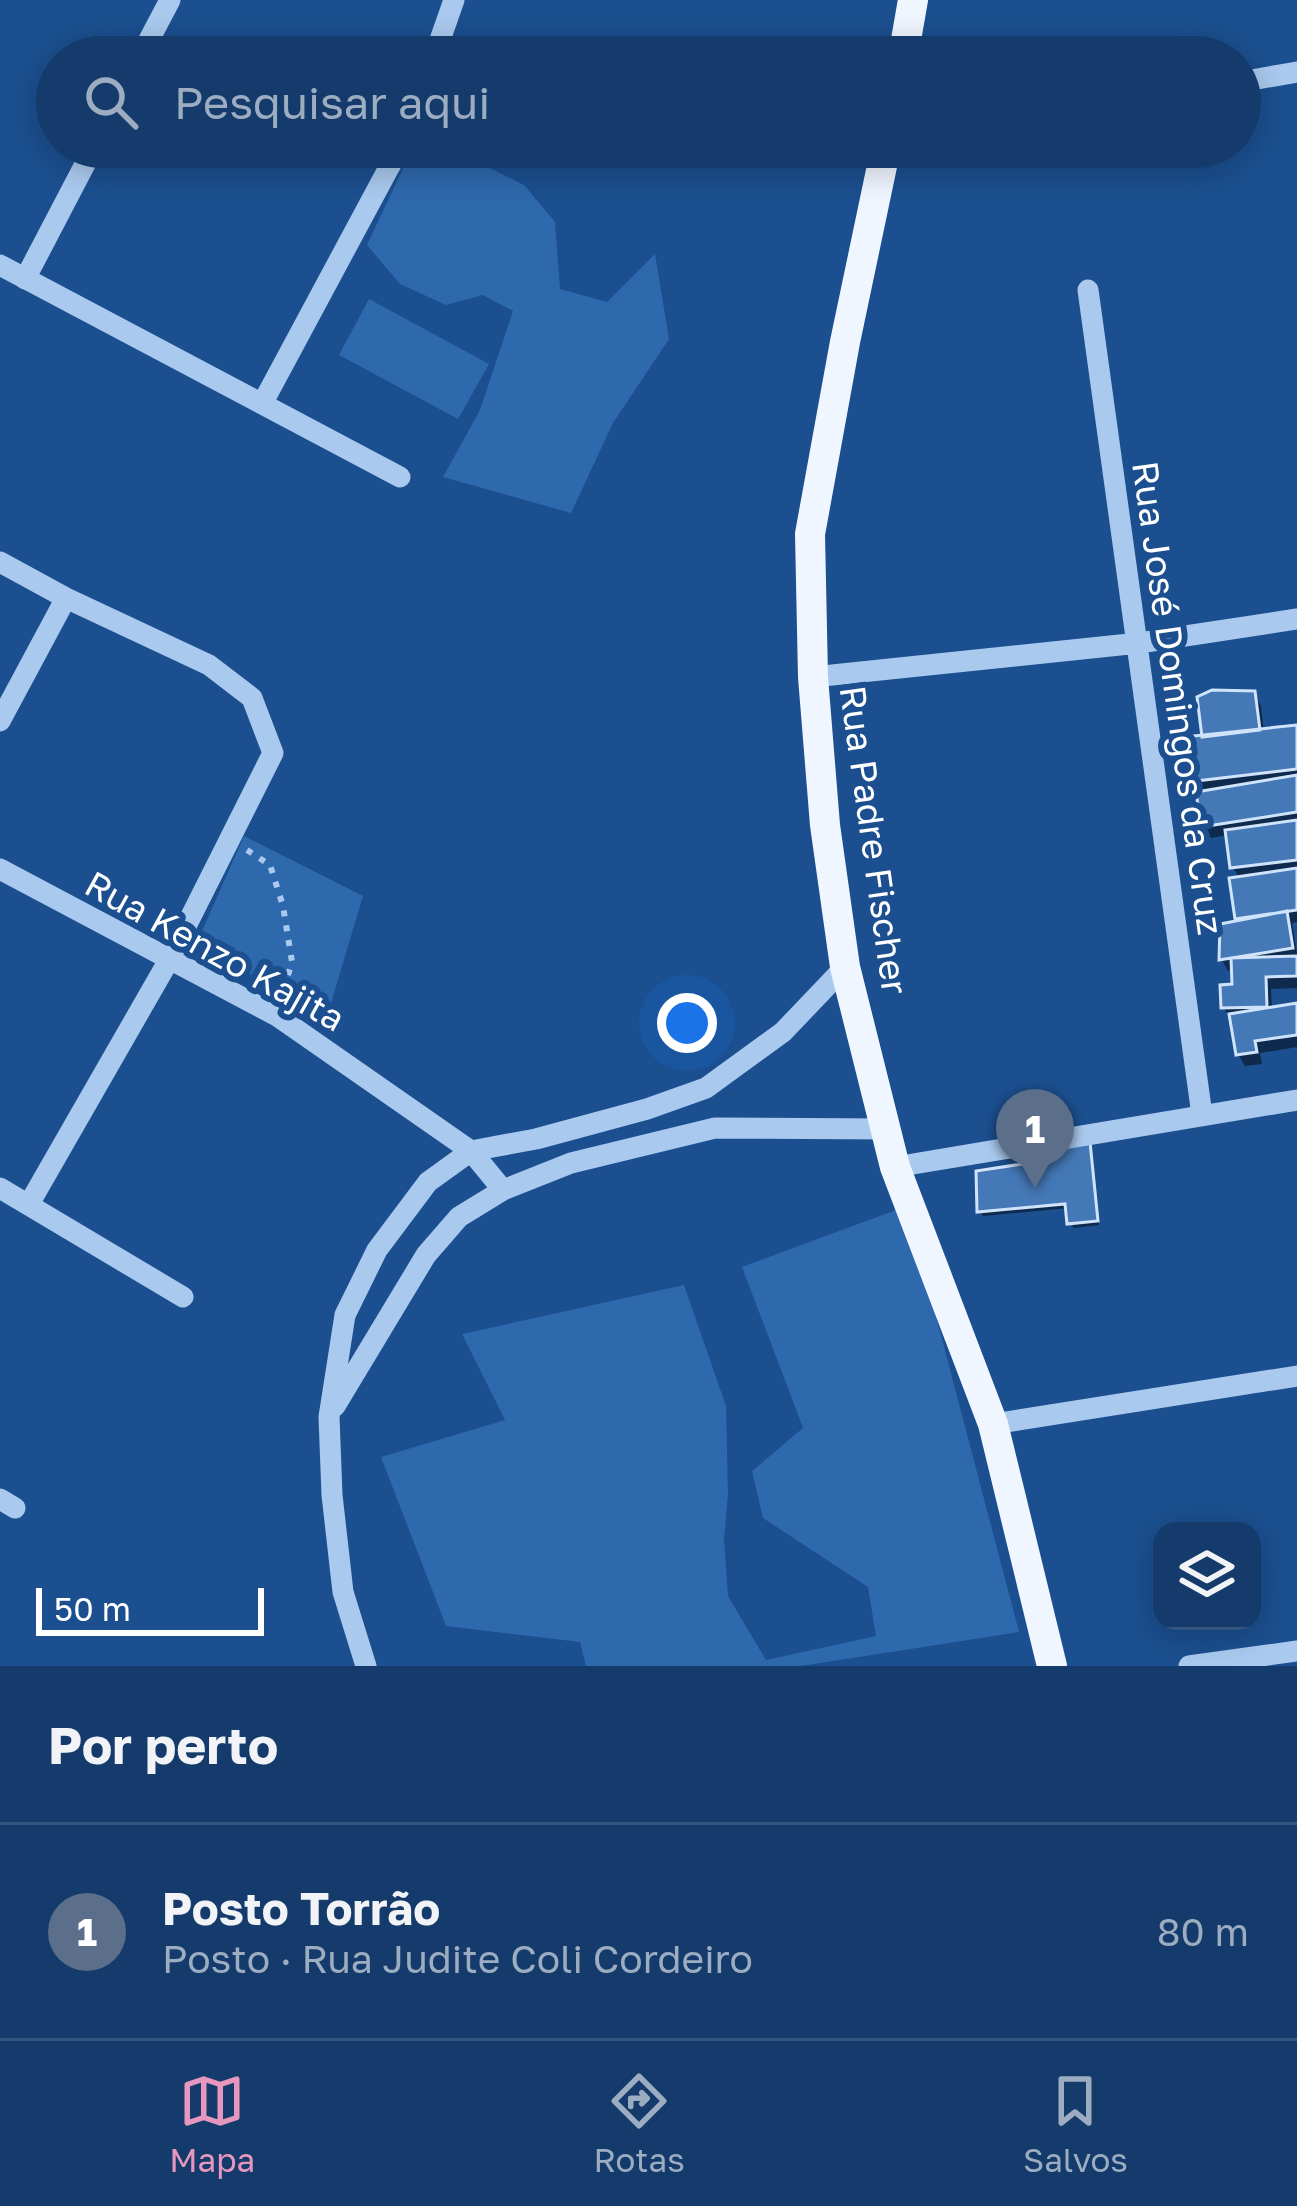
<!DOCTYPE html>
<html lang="pt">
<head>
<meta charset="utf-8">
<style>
  :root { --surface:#143b6b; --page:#1d4271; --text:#f1f3f6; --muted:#9dadc1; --line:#33557e; --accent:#e797bd }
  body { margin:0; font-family:"Golos Text",sans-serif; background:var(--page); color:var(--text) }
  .controls { position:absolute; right:36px; bottom:36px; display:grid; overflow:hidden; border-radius:24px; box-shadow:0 6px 30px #0003 }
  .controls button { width:108px; height:108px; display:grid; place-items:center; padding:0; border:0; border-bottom:3px solid var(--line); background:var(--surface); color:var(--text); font:60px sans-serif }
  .scale { position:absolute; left:36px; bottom:30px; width:228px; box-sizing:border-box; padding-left:12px; border:6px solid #fff; border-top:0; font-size:33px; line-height:42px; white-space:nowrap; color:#fff; -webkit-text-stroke:9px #1b4f8f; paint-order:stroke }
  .you { position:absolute; left:687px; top:1023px; width:42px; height:42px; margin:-30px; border:9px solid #fff; border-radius:50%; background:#1a73e8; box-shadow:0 0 0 18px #1a73e833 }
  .badge { display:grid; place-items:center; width:78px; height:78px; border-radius:50%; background:var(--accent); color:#fff; font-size:39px; font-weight:700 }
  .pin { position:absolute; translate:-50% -99px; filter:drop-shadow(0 3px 6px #0008) }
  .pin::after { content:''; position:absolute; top:63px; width:42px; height:36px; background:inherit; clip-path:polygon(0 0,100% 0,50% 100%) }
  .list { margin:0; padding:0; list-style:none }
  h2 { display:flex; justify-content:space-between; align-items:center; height:156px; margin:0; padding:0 48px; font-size:51px }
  h2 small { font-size:39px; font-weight:400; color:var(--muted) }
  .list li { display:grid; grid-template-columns:78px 1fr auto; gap:36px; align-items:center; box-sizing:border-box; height:216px; padding:0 48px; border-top:3px solid var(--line) }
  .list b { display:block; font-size:45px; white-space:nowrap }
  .list p { margin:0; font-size:39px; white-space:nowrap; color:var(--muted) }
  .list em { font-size:39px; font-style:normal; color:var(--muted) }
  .icon { flex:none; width:66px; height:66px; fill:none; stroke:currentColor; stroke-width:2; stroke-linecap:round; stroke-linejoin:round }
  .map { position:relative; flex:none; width:1297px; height:1666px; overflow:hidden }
  .search { position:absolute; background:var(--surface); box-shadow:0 6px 30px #0003; left:36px; right:36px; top:36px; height:132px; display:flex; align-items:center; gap:30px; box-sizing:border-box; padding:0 42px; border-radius:66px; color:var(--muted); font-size:45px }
  .sheet { height:372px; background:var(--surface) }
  nav { display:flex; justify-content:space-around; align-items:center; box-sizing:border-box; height:168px; border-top:3px solid var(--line); background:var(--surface); font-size:33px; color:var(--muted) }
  nav a { display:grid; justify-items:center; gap:6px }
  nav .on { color:var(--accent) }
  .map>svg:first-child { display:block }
  .green { fill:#2e69ad }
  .shadow { fill:#0007 }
  .building { fill:#4478b7; stroke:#cfe3fa; stroke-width:3 }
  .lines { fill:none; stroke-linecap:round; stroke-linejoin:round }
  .path { stroke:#a9c9ee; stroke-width:6; stroke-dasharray:6 9; stroke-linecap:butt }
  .minor { stroke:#a9c9ee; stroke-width:21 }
  .major { stroke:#f0f6ff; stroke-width:30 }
  .labels { text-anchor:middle; stroke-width:12; stroke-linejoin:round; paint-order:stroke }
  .street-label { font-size:36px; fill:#fff; stroke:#1b4f8f }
</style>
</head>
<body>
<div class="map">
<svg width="1297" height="1666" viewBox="0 0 1297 1666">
  <rect width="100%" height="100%" fill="#1b4f8f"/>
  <path class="green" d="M413 147H448L524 185 555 222 560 289 607 302 655 254 669 339 613 423 571 513 443 477 480 410 513 311 483 295 446 305 400 284 367 245Z
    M369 299 489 364 458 419 339 355Z
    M244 836 363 896 328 1013 195 947Z
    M907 1206 1019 1632 801 1666H586L580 1642 446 1626 381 1457 505 1420 462 1334 684 1285 726 1406 728 1495 724 1539 728 1596 766 1660 876 1636 868 1587 763 1518 752 1471 803 1428 742 1267Z"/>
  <path class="shadow" d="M1254 694 1261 706 1264 733 1297 728V922L1292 923 1297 953V988L1271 989 1272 1009 1297 1006V1047L1260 1053 1262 1064 1245 1066 1238 1054 1231 1020 1224 1008 1235 987 1234 970 1228 971 1222 960 1223 926 1238 923 1232 881 1240 880 1233 867 1228 835 1211 838 1204 826 1206 793 1199 780Z
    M1088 1145 1091 1150 1099 1225 1073 1228 1069 1208 983 1216 980 1211Z"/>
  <path class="building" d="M1212 690 1255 691 1260 730 1202 737 1197 697Z
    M1297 725V769L1196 781 1193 736Z
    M1297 775V812L1201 827 1196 792Z
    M1297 820V860L1230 868 1225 830Z
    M1297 868V910L1235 919 1229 878Z
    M1287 911 1293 948 1219 960 1220 924Z
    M1297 956V976L1266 977 1267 1007 1221 1008 1220 985 1232 984 1231 958Z
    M1297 1003V1035L1255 1041 1257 1052 1236 1055 1229 1014Z
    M1090 1142 1098 1221 1067 1224 1065 1204 977 1212 976 1171 1055 1159 1054 1148Z"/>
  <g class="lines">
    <path class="path" d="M247 850 270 865 283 906 292 962 282 995"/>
    <path class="minor" d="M140 57 170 0
      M434 57 454 0
      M1240 82 1297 72
      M0 265 400 477
      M25 279 94 147
      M1088 290 1202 1115
      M262 404 400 147
      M0 562 66 598 209 665 252 698 273 753 169 960 29 1204
      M813 677 1139 643 1297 619
      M0 721 66 598
      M0 869 277 1016 471 1151 503 1190
      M895 1167 1297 1100
      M0 1188 183 1297
      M335 1406 426 1255 459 1217 503 1190 571 1163 715 1128 888 1129
      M993 1424 1297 1376
      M0 1499 15 1508
      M366 1666 343 1592 332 1495 329 1417 345 1315 377 1250 428 1182 471 1151 536 1139 647 1109 706 1088 783 1032 845 967
      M1189 1666 1297 1651"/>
    <path class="major" d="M903 57 913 0
      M886 147 845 342 810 534 813 677 825 825 845 967 895 1167 993 1424 1052 1666"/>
  </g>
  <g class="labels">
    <g class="street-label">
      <text transform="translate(1178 698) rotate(82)" y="13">Rua José Domingos da Cruz</text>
      <text transform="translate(874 840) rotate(82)" y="13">Rua Padre Fischer</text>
      <text transform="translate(215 951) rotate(29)" y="13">Rua Kenzo Kajita</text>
    </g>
  </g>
</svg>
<div class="controls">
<button><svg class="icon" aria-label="layers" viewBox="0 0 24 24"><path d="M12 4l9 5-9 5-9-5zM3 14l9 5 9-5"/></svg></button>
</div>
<div class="scale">50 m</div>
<div class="you"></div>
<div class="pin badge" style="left:1035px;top:1188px;background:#5c6f8a">1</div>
<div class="search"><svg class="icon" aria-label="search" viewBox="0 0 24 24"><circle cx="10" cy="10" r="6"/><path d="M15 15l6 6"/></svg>Pesquisar aqui</div>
</div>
<section class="sheet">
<h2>Por perto<small></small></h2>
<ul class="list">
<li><span class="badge" style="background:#5c6f8a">1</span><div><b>Posto Torrão</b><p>Posto · Rua Judite Coli Cordeiro</p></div><em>80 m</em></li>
</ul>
</section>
<nav>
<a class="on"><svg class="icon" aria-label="map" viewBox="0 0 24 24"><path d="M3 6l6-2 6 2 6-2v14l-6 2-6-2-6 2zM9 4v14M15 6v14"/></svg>Mapa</a>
<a><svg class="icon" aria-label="directions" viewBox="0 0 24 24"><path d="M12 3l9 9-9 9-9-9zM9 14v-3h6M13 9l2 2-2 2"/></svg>Rotas</a>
<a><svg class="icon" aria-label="saved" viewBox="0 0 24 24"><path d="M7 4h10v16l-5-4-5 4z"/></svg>Salvos</a>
</nav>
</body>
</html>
